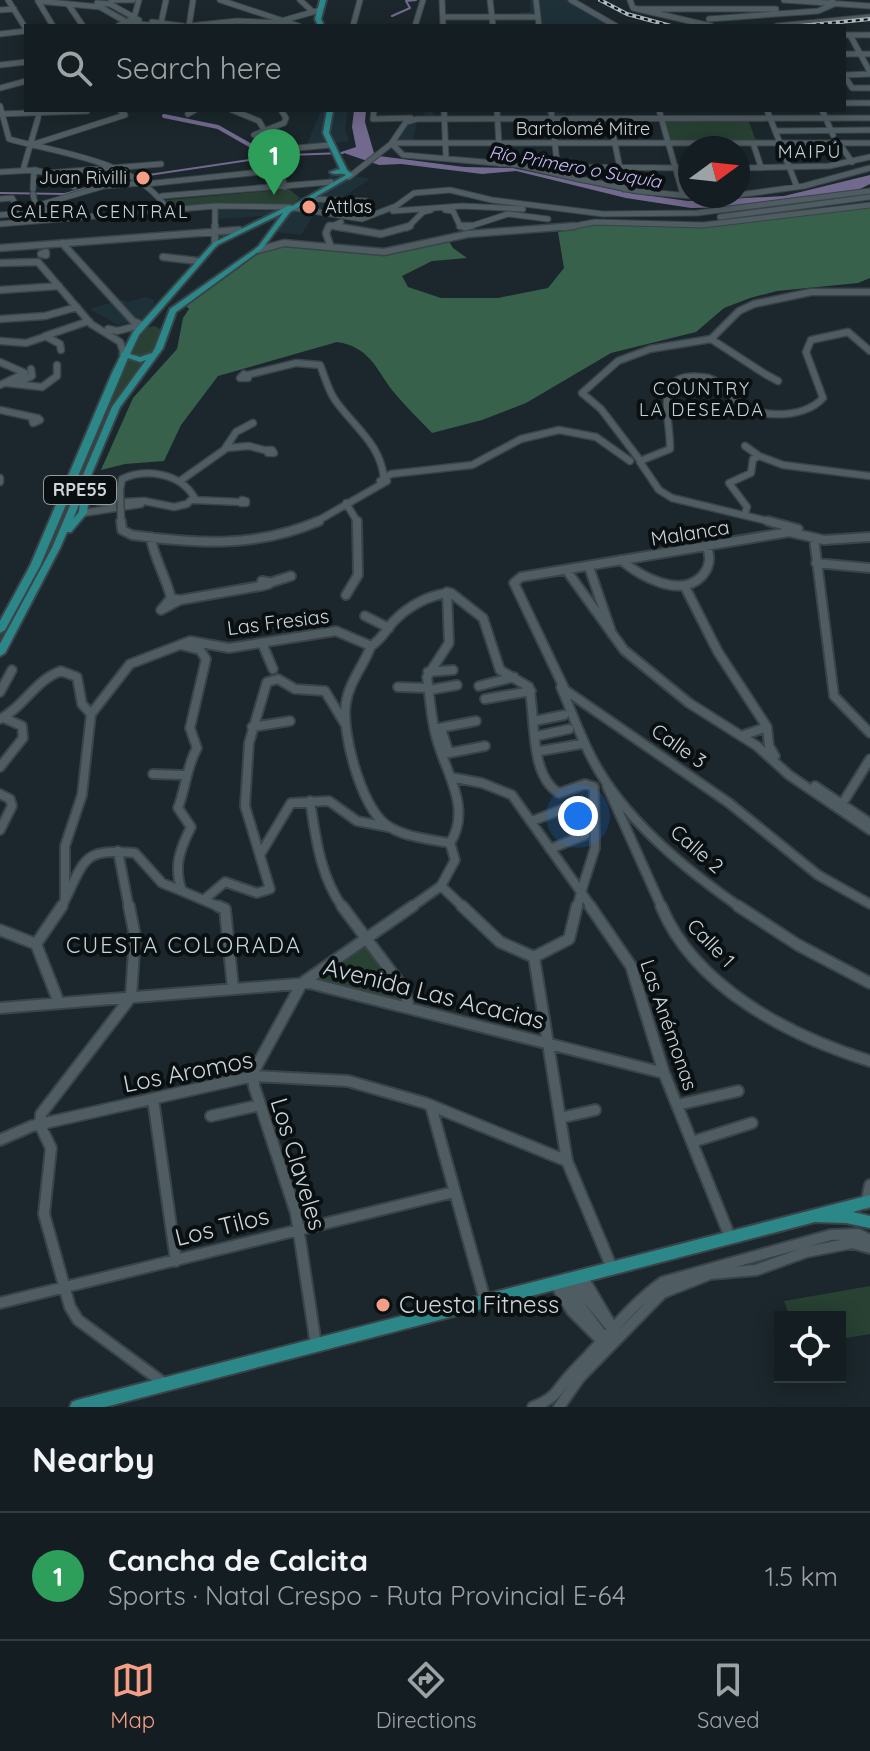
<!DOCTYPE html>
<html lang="en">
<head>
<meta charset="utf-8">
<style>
  :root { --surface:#141d21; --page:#1d262a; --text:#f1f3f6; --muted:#9da2a5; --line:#333b3f; --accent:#f49e86 }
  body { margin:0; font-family:Quicksand,sans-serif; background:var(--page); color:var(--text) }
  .controls { position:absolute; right:24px; bottom:24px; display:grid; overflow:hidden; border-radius:0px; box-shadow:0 4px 20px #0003 }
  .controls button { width:72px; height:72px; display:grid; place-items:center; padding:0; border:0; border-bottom:2px solid var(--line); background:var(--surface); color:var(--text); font:40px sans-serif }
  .compass { position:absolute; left:678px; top:136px; width:72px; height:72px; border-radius:50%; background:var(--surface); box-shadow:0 4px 20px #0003; rotate:75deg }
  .you { position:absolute; left:578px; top:816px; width:28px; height:28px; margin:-20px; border:6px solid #fff; border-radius:50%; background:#1a73e8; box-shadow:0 0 0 12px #1a73e833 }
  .badge { display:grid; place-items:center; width:52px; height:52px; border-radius:50%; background:var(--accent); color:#fff; font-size:26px; font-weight:700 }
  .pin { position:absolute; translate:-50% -66px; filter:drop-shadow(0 2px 4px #0008) }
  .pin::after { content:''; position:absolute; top:42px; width:28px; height:24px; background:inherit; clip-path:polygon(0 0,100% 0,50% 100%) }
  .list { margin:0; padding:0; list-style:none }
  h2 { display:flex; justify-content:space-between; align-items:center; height:104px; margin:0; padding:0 32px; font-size:34px }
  h2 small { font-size:26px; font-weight:400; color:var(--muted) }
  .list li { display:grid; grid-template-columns:52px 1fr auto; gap:24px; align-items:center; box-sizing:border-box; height:128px; padding:0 32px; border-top:2px solid var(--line) }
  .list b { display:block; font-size:30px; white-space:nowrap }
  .list p { margin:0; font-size:26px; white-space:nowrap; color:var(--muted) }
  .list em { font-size:26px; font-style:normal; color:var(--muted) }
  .icon { flex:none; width:44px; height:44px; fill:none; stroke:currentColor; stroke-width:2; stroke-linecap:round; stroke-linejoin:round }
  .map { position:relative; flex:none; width:870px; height:1407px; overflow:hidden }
  .search { position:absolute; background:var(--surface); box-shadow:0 4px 20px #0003; left:24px; right:24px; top:24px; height:88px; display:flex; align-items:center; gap:20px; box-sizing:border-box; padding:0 28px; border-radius:0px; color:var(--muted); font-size:30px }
  .sheet { height:232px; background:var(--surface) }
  nav { display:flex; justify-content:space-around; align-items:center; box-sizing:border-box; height:112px; border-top:2px solid var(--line); background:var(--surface); font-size:22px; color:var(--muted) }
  nav a { display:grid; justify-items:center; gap:4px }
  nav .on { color:var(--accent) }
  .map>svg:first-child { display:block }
  .built { fill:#1e3139 }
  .green { fill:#284133 }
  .forest { fill:#38614b }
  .water { fill:#72698e }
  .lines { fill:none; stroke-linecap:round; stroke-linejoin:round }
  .stream { stroke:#72698e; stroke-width:2 }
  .canal { stroke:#72698e; stroke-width:4 }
  .minor-far3-casing { stroke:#394348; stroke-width:7 }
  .minor-far2-casing { stroke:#394348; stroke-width:9 }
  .minor-far1-casing { stroke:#394348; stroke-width:12 }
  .minor-casing { stroke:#394348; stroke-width:14 }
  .major-casing { stroke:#394348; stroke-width:4 }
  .minor-far3 { stroke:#4f5c62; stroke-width:5 }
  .minor-far2 { stroke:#4f5c62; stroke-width:6 }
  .minor-far1 { stroke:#4f5c62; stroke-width:8 }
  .minor { stroke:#4f5c62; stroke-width:10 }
  .major { fill:#2c8788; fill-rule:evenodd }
  .rail-casing { stroke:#b2bbbf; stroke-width:4 }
  .rail { stroke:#0a0f11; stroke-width:2; stroke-dasharray:4; stroke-linecap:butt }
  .minor-bridge-casing { stroke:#394348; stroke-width:9; stroke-linecap:butt }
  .minor-bridge { stroke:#4f5c62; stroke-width:6 }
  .poi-dot { fill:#f49e86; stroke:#0a0f11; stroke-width:3 }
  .labels { text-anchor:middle; stroke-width:8; stroke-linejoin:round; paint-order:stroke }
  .far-street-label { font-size:18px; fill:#ced6da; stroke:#0a0f11 }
  .far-neighbourhood-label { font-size:18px; letter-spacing:2px; fill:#c5d4dc; stroke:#0a0f11 }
  .far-water-label { font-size:18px; font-style:italic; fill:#cbbcfb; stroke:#0a0f11 }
  .far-poi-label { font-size:18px; fill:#ced6da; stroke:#0a0f11; text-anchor:end }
  .shield { fill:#0a0f11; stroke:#939a9e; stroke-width:2 }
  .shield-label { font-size:18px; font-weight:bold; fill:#ced6da }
  .street-label { font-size:20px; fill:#ced6da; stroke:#0a0f11 }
  .neighbourhood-label { font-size:22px; letter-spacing:2px; fill:#c5d4dc; stroke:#0a0f11 }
  .near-street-label { font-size:24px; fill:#ced6da; stroke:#0a0f11 }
  .near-poi-label { font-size:24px; fill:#ced6da; stroke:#0a0f11; text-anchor:start }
</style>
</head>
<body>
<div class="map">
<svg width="870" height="1407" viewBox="0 0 870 1407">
  <rect width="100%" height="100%" fill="#1b272c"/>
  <path class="built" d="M530 0H573L617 26H537L536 17H520L519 12H530Z
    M329 110H348L345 129 349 141 331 143 346 169 354 176 370 179 321 212 310 213 313 216 301 235 271 231 277 222 263 216 216 219 215 210 280 211 328 183 329 174 337 165 328 147 295 151 296 145 307 144 320 113Z
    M425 110 431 111 436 117H517L550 116 542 110H554L555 113H565V117L572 118V114L648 117 649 123 562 121 564 135H552L550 125 534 123 417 121 413 142 392 141 403 123 399 120H375L376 115 424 118Z
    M146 297 154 300V304L143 318 118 325 90 309 123 299 127 302Z"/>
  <path class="green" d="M665 119H748L756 141 671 142Z
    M289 189 300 198 289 206 170 208 166 200Z
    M155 326 163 331 149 355 140 358 129 355 146 328Z
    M126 359 147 361 109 416 54 547 0 649V635L34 575Z
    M364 945 401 993 400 999 315 980Z
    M870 1286V1334L840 1339V1317H790L784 1301Z"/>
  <path class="forest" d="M870 207V278L858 283 777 291 750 298 724 308 696 332 611 353 526 403 482 420 432 433C419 419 404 405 392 390 375 367 369 347 337 342L218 376 181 425 164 461 125 464 101 470 133 398 177 349 183 318 189 309 185 305 260 250 285 245 376 253 447 238 453 248 467 258 432 261 402 276 408 287 441 298H498L548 288 564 268 558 232 589 225 707 227Z"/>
  <path class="water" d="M354 110H366L365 122 374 153 379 156 464 167 513 168 630 193 688 201 784 196 870 175V184L854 192 740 207 691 208 626 198 516 171 482 174 401 164 379 165 341 152 356 147 352 127Z"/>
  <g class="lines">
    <path class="stream" d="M102 6 128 20
      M392 16 410 8 406 1 416 0
      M289 155 343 153
      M135 177 283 155
      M108 183 129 178
      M0 193 65 194 97 185"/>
    <path class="canal" d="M164 116 218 127 262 152"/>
    <defs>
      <path id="minor-far3" d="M8 0 26 29
        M111 0H133
        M220 0 299 26
        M300 0 312 11
        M442 0 443 26
        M490 0 493 26
        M536 0 539 26
        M571 0 616 26
        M630 0 633 8 711 26
        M784 0 870 6
        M97 3 110 4 139 20
        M68 4 83 26
        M637 9H776
        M0 10 14 9
        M443 17H537
        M709 19 818 11 834 4 832 0
        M281 21 320 10
        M152 22 183 26
        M161 23 166 0
        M53 26 38 1 100 7 126 22 155 26
        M118 26 134 18 139 0
        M189 26 237 21 282 23
        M189 26 193 0
        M353 26 360 0
        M415 26 423 0
        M777 26 870 17
        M0 34 26 31
        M844 35H870
        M850 35 870 72
        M844 54H870
        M0 65 26 62
        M844 75 852 88H870
        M844 75 870 74
        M0 88 26 81
        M844 103H870
        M0 106 9 139C62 154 136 160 168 210
        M232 110 259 121 263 128
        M281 110 286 118 284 123 254 135 290 142 280 170 285 187
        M374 110 373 119 411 118
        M444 110 446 158
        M497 110 500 164
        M551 110 558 171
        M659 110 683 195
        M767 110 797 187
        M822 110 833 135
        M0 114 87 111
        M188 114 195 110
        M610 119 624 189
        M406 122 417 119 870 118
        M775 131 870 130
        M392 143H870
        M753 143 761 167
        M839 143 852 162
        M392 144 403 155 519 165 583 180
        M31 145 125 115 120 110
        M287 149 330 145
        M559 167 690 168
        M738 168 829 166 870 157
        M23 170 40 111
        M34 170 48 173 161 164
        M74 171V187
        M0 172 36 170
        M349 177 391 144 406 122
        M580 179 637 191 690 196
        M146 184 280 170
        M33 189 34 170
        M33 194 35 203 43 206 48 215 58 217
        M738 195 804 186 870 168
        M162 196 331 182
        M0 199 12 198 18 209 29 208 104 186 142 183
        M311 199 366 201
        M215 206V228
        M294 208 362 219 396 206 414 193 450 190 492 200 603 214 697 213 870 191
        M445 210 453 211 460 226 465 228 508 214 548 219
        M393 211 462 206 523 209
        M0 215 24 213
        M720 217 870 197
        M0 224 215 206 290 207
        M330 225 341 228
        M328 228 341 222
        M407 228 423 212 431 210
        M564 228 595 222 703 225 870 205"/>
      <path id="minor-far2" d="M215 226V244
        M329 226 326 233 330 245
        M334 226 381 234 410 226
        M460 226H471
        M62 243 133 321 143 325
        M0 248 239 230
        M258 250 284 243 384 252 468 234 574 226
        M46 252V255L41 254Z
        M163 257 198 261
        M0 263 38 262 91 324 120 342 124 354
        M0 290 59 286
        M0 319 45 316 77 307
        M108 329 117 331 141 325
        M711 339 765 374 754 367
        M0 341 26 343 44 337
        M61 350 60 344 45 336 89 321
        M0 362 25 373 0 385
        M244 374 248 378H240Z
        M765 374 778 381
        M247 375 296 363 320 365C325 377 328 390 335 400 354 427 382 445 384 480
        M6 383 42 387 57 376V365
        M18 383 32 376 31 369
        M0 410 37 418
        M38 418 40 420 33 423 32 419Z
        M745 446 759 456
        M226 448 249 446 268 451
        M268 450H272L274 453H268Z
        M639 459 601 409 582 393 618 361 650 349 711 339 739 311 754 304 811 292H870
        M640 461 670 449C671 416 649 367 709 378 721 382 723 391 732 399 755 419 803 420 823 398L806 352 811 340 848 332 870 351
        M640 462 659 490 672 498 776 523
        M0 478V482
        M180 481 224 450 236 432 253 423
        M380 481 391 474 472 465 521 439 559 430 596 437 630 461
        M87 498 103 503 144 501 174 507 187 504 194 497C180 473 146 468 122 479L120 490
        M193 500 240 502
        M242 500 246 501V503H241Z
        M346 503 358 523
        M83 513 141 504
        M745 514 747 507 729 483 751 473 753 459 759 456 783 465 870 476
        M121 519V523
        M314 523 387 481"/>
      <path id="minor-far1" d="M121 521 122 530 132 535C197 544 256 548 319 521
        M768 521 798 529
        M151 537C151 551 167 579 171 598L180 600 260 586
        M870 537 824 540 789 532 521 577 514 583 565 690 729 803 818 875 870 904
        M814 538 834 696 870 733
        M621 560C640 576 680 599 702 576 710 567 711 558 707 547
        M816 563 870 568
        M589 567 612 634
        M567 571 624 650 689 703 757 746 789 775 870 830
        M262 581 268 582 269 584 261 586Z
        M269 583 291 576
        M685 587 718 652 767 727 769 746 775 756
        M447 592 449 643 427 677C430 698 431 720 437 740 446 773 472 809 450 843L455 860 441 886 464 908
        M346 595 358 575 357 521
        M171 598 161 610 180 600
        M365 616 389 628
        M262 643 273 669
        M181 645 200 650 206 659 190 728 197 748C186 768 186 787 178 808L191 827C180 849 173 867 182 891L222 908
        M371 646C382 639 385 631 393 622 408 606 430 594 451 593L483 618 500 670 529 687C536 717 529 776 559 793L585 784 594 787 595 848 581 892 592 908
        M371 646C364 665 349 682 346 703 341 732 361 805 385 824 402 837 429 839 450 843
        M428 672 453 670
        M479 686 514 677
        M398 687 428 688
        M561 687C573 715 583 745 599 771 633 827 688 871 741 908
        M429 690 457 685
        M0 692 12 670
        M485 699 531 691
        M0 719C24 707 35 680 61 671L77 677 82 704 91 714
        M534 721 564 715
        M252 727 290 721
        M439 728 476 721
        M441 729 449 753 485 746
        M537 736 569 729
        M741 736 767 727
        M540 751 581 744
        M0 767 23 738 22 726 4 718
        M153 774 184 775
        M455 778 482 783 512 795 581 892 577 908
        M607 786 662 908
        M815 786 870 823
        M0 794 10 799 12 806 0 830
        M310 801C316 839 320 876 343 908
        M839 809 870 759
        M532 821 566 808
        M550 849 585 835
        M118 851 129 908
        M261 853 291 803 329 801 357 821 388 827
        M66 898C86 855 86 849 135 853L162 883 182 891
        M206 898 225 882 257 893 270 889 245 806 249 743 267 682 278 679 295 689 325 691 345 724
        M61 908 65 900V846L82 795 91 714 130 664 190 641 229 648 336 631 371 646
        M410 908 441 886"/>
      <path id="minor" d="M129 906 135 936 131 997 41 1114 40 1125 51 1148 44 1214 70 1307 78 1320 165 1384
        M218 906 225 909 233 988
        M342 906 404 989 409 1008
        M462 906 500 942 534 957 567 1161 612 1268
        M590 906 631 966 664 1073 730 1237
        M661 906C695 988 790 1036 870 1061
        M738 906 798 945 870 983
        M0 930 36 944
        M534 957 569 939 577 906
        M59 1003 36 944 62 906
        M0 1008 309 983 664 1073
        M153 1099 176 1261
        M677 1105 738 1091
        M431 1106 485 1300
        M211 1116 260 1105
        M560 1118 595 1110
        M0 1140 32 1126 253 1076 348 1081 425 1103 567 1161
        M692 1142 752 1123
        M866 1204 870 1185
        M583 1278 615 1332
        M572 1280 615 1332
        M563 1283 608 1343
        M556 1285 572 1311 606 1345
        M0 1303 454 1192
        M316 1345 296 1213 254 1086V1071L302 983 413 906
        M533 1407C559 1397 556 1389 574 1371 603 1342 629 1306 663 1282L831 1235 858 1234 870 1240
        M559 1407 580 1377 662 1293 710 1274 756 1270 806 1252 852 1243 870 1248"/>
      <path id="major" d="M320 0H326L321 19 324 26H318L315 19Z
        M327 110H333L329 133 347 170 353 175 290 212 262 249 176 312 163 348 120 407 90 478 91 480 87 513 71 532H67L60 548 5 653 0 656V644L52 548 112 407 146 360 140 362 128 358 40 566 5 630 0 633V621L30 566 112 373 121 355 120 354 123 352 133 332 213 243 288 206H292L346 175C341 172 334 176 330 172L340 169 323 133ZM283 213 258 247 170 309 155 348 152 353 140 357 130 354 139 335 217 245ZM80 502 79 512 73 519Z
        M870 1195V1207L853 1212 870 1216V1228L846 1223 815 1222 105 1407H70L72 1402 77 1400Z"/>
    </defs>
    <use href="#minor-far3" class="minor-far3-casing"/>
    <use href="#minor-far2" class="minor-far2-casing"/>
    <use href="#minor-far1" class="minor-far1-casing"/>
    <use href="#minor" class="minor-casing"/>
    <use href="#major" class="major-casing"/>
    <use href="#minor-far3" class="minor-far3"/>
    <use href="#minor-far2" class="minor-far2"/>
    <use href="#minor-far1" class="minor-far1"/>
    <use href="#minor" class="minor"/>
    <use href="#major" class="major"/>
    <defs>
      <path id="rail" d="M600 0 627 14 671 26
        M800 26 870 19"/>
    </defs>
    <use href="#rail" class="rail-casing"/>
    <use href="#rail" class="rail"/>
    <defs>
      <path id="minor-bridge" d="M120 490 121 519"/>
    </defs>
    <use href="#minor-bridge" class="minor-bridge-casing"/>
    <use href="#minor-bridge" class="minor-bridge"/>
  </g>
  <g class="poi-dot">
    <circle cx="143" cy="178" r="8"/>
    <circle cx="309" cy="207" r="8"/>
    <circle cx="383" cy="1305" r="8"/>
  </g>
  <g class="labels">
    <g class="far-street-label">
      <text x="583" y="135">Bartolomé Mitre</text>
    </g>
    <g class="far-neighbourhood-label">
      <text x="810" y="158">MAIPÚ</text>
      <text x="100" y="218">CALERA CENTRAL</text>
      <text x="702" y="395">COUNTRY<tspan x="702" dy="21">LA DESEADA</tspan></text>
    </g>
    <g class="far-water-label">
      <text transform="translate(575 167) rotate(10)" y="6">Río Primero o Suquía</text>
    </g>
    <g class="far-poi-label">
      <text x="127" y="184">Juan Rivilli</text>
      <text x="325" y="213" text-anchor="start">Attlas</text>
    </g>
    <rect class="shield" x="44" y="476" width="72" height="28" rx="6"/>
    <g class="shield-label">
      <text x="80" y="496">RPE55</text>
    </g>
    <g class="street-label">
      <text transform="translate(690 533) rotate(-9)" y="7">Malanca</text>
      <text transform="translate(278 622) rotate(-7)" y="7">Las Fresias</text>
      <text transform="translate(679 746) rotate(35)" y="7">Calle 3</text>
      <text transform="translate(697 849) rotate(41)" y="7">Calle 2</text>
      <text transform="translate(711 943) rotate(46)" y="7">Calle 1</text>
      <text transform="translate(669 1025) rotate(71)" y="7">Las Anémonas</text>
    </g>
    <g class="neighbourhood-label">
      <text x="184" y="953">CUESTA COLORADA</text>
    </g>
    <g class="near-street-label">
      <text transform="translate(434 994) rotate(14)" y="8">Avenida Las Acacias</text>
      <text transform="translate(188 1072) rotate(-11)" y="8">Los Aromos</text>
      <text transform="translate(298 1164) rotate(73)" y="8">Los Claveles</text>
      <text transform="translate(222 1227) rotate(-14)" y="8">Los Tilos</text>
    </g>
    <g class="near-poi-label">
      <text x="399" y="1313">Cuesta Fitness</text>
    </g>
  </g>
</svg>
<div class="controls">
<button><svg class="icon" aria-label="locate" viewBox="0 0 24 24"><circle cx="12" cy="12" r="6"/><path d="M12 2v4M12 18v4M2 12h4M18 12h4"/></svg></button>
</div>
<svg class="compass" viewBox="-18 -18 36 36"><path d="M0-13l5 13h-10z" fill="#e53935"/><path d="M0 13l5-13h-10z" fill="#9da2a5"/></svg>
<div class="you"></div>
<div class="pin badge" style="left:274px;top:195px;background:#2e9e5b">1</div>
<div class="search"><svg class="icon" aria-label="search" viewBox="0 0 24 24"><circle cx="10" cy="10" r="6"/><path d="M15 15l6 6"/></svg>Search here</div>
</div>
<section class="sheet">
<h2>Nearby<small></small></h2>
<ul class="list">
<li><span class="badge" style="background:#2e9e5b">1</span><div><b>Cancha de Calcita</b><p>Sports · Natal Crespo - Ruta Provincial E-64</p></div><em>1.5 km</em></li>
</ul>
</section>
<nav>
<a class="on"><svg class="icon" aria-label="map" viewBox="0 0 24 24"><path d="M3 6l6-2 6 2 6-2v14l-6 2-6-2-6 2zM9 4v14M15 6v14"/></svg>Map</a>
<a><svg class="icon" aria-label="directions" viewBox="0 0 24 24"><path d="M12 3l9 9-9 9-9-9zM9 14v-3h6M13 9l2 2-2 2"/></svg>Directions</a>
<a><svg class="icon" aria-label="saved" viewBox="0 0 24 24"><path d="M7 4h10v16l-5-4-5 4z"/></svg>Saved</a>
</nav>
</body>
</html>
